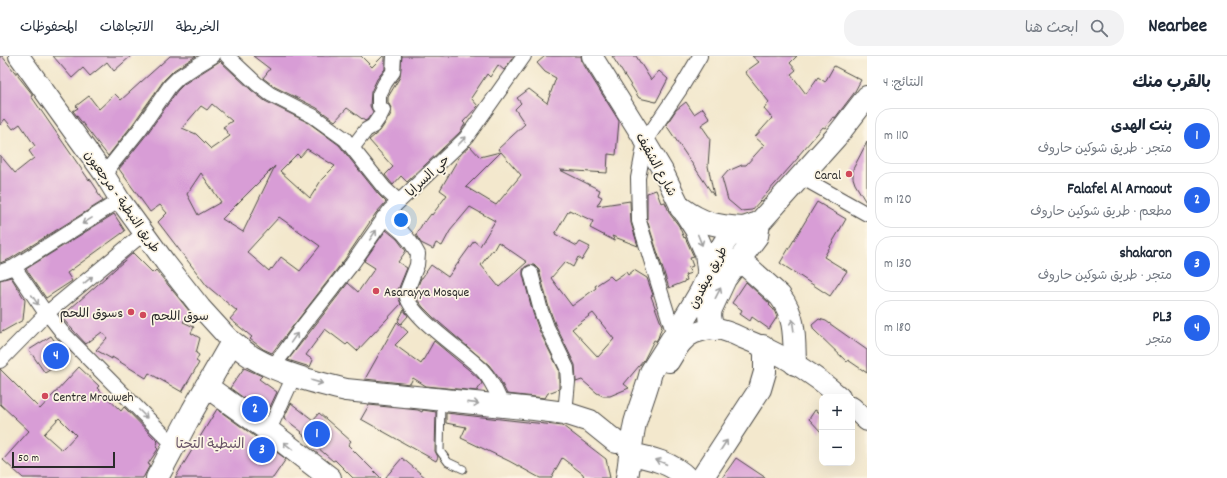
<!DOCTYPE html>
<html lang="ar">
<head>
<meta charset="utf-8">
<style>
  :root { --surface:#fff; --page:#f2f2f3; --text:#1f2937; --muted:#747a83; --line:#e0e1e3; --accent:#2563eb }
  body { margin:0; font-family:Dekko,"Playpen Sans Arabic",sans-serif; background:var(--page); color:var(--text); direction:rtl }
  .controls { position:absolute; right:12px; bottom:12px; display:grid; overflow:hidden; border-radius:8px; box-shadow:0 4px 16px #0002 }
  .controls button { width:36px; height:36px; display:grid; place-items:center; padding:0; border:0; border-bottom:1px solid var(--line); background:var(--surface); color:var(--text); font:20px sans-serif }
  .scale { position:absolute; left:12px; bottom:10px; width:103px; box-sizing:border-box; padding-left:4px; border:2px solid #2b2b2b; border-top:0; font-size:11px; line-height:14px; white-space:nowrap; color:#2b2b2b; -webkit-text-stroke:3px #fcf5e5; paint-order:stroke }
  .you { position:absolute; left:401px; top:164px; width:14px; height:14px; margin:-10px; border:3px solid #fff; border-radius:50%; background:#1a73e8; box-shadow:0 0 0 6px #1a73e833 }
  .badge { display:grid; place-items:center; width:26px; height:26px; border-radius:50%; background:var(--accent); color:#fff; font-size:13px; font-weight:700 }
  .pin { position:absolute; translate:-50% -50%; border:2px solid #fff; box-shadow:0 1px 4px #0006 }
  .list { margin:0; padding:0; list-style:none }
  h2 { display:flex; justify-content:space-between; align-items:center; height:52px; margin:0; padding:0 16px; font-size:17px }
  h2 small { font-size:13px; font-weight:400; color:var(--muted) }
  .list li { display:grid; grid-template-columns:26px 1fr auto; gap:12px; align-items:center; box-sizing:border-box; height:56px; margin:0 8px 8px; padding:0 8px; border:1px solid var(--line); border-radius:16px }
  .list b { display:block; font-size:15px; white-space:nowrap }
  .list p { margin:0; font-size:13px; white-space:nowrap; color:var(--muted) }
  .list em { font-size:13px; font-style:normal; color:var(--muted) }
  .icon { flex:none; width:22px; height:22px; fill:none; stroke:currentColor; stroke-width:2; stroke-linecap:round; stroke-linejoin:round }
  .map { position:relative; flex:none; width:867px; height:422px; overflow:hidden; direction:ltr }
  header { display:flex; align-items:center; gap:24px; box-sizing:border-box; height:56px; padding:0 20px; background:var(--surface); border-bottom:1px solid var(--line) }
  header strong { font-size:19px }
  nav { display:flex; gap:22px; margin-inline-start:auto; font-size:14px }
  .search { width:280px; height:36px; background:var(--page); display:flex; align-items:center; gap:10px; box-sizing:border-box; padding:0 14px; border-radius:16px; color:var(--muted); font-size:15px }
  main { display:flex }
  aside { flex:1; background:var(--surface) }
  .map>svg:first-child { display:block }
  .building { fill:#d89dd6; fill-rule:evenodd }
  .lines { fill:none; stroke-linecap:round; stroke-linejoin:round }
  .lane-casing { stroke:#494743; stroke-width:9 }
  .street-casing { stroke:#494743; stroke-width:16 }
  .secondary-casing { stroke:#494743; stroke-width:22 }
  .primary-casing { stroke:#494743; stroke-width:24 }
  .lane { stroke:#fff; stroke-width:7 }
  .street { stroke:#fff; stroke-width:14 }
  .secondary { stroke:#fff; stroke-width:20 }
  .primary { stroke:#fff; stroke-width:22 }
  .oneway { stroke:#a0a0a0 }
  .poi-dot { fill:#d1495b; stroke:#fcf5e5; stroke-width:1.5 }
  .labels { text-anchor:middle; stroke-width:3.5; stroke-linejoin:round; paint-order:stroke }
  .street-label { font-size:13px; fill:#2b2b2b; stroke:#fcf5e5 }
  .poi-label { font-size:13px; fill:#2b2b2b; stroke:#fcf5e5; text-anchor:start }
  .neighbourhood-label { font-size:14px; fill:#685367; stroke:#fcf5e5 }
</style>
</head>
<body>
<header>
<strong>Nearbee</strong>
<div class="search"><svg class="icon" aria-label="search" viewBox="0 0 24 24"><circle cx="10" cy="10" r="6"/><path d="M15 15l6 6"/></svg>ابحث هنا</div>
<nav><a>الخريطة</a><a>الاتجاهات</a><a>المحفوظات</a></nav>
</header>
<main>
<aside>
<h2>بالقرب منك<small>النتائج: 4</small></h2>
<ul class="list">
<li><span class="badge">1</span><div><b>بنت الهدى</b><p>متجر · طريق شوكين حاروف</p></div><em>110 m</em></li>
<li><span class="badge">2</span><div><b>Falafel Al Arnaout</b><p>مطعم · طريق شوكين حاروف</p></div><em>120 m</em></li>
<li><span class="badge">3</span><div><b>shakaron</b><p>متجر · طريق شوكين حاروف</p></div><em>130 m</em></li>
<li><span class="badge">4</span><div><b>PL3</b><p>متجر</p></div><em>180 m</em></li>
</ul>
</aside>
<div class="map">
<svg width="867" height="422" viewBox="0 0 867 422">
  <rect width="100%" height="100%" fill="#fcf5e5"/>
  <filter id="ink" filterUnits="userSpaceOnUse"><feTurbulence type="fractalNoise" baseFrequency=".025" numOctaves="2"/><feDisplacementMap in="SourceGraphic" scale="8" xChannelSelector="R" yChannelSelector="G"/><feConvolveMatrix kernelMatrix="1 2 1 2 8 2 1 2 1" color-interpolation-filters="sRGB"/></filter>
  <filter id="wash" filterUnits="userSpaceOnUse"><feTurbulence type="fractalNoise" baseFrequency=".012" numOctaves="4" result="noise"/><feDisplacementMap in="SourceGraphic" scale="16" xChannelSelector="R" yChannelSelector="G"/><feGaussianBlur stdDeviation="0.9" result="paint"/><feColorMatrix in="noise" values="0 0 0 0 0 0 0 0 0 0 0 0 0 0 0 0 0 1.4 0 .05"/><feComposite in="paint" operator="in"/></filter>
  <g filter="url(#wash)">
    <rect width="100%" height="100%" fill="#f3e8cd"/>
    <g id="blocks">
      <path class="building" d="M0 0H2L33 39 31 40 89 124 90 123 98 135 97 136 103 145 10 203 0 207V99L15 117 34 102 29 95 35 90 20 68 13 73 5 63 0 69Z
        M53 0H131L114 15 107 6 90 20 83 12 72 22Z
        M170 0H196L174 14 164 24 133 68 108 100 73 55 78 52 76 50 89 40 99 53 115 38 121 44Z
        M253 0H361L372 11 383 0H385V13L377 23 371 36 370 50 373 56 367 64 365 65 347 52 335 65 317 52 275 31 263 22 270 13Z
        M402 0H514L504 14 498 9 490 21 487 18 471 42 478 50 463 66 465 68 460 76 407 126 401 120 393 129 385 119 393 111 369 84 380 75 391 58V52L388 46V41L400 21Z
        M545 0H581L582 6 619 65 616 99 608 98 607 117 560 114 600 134 598 139 602 141 597 150 630 145 631 167 638 190 612 180 615 185 590 172 593 165 569 154 555 178 577 190 580 186 590 191 582 204 578 201 573 211 565 206 551 222 572 250 596 232 595 230 610 220 614 224 626 216 628 219 634 214 647 222 653 239 651 240 662 270 658 282 656 285 654 284 644 304 624 328 629 332 610 340H603L597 337 582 324 576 326 575 309 555 268 549 252 539 214 534 209H529L525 211 523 214V219L533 257 539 274 559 314V333L548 337 545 342 507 338 499 322 489 309 433 261 423 251 417 243 415 237 421 222H422L431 209 448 221 474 185 480 190 495 165 470 151 450 175 442 190 436 187 433 193 421 187 416 179 424 165 425 166 431 158 432 159 447 139 440 134 461 98 470 90 480 101 500 96 498 93 525 68 515 53 521 47 517 42 529 33 547 47 556 22 545 16 537 7ZM501 96 521 119 496 149 466 131ZM498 186 527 206 499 231 481 209 492 194 493 195ZM593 257 614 283 598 301 572 273Z
        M612 0H636L651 24 659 15 668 23 656 46 639 42Z
        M752 0H797L790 7 796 14 791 18 806 38 818 21 825 26 834 10 861 24 854 37 835 62 833 61 825 72 823 71 798 100V102L752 154 741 155 728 144 722 122 728 115 742 109H746L764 89 755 81 772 62 764 53 769 46 745 16 759 6Z
        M220 5 251 34 265 45 309 67 339 89 378 138 386 146 376 157 345 203 272 297 263 293 250 283 252 281 230 263 237 255 207 230 158 166 167 157 160 149 150 156 119 113 147 78 177 35 184 28ZM212 48 232 65 223 71 230 80 211 93 196 78 182 72 201 50 207 54ZM307 93 335 110 322 123 310 142 280 115 297 98 300 101ZM275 110 243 176 222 163ZM201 117 221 146 198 159 187 138ZM279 161 320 190 300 215 281 201 272 213 271 212 269 215 247 196Z
        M686 46 694 58 703 52 710 63 701 69 710 82 708 110 714 140 666 69 676 54Z
        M867 86V148L855 128 853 122V113Z
        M656 134 661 147 665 146 670 158 679 170 684 182 685 181 694 201 690 202 693 210 688 212 691 217 685 219 687 224 684 225V226L669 232 647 164V137Z
        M817 146 846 163 824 201 847 215 830 240 780 207Z
        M114 158 125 175 67 217 72 225 46 242 26 213Z
        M386 174 397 183 406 195 398 206 407 212 398 234V240L401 248 357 295 348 287 346 289 325 273 306 299 313 304 310 311 288 304 348 227 358 236 375 212 364 205Z
        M133 197 153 217 156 214 190 256 183 266 194 271 191 277 200 282 196 297 199 299 196 305 199 307 182 336 149 317 146 322 112 301V303L96 294 107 282 102 276 86 288 61 261Z
        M11 221 25 244 23 264 0 277V224Z
        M746 226 770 248 769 249 774 254 777 261 769 273 752 261 750 265 740 258 742 254 732 247Z
        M404 254 408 260 401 268 398 265Z
        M819 263 826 265 867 294V317L848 304 847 306 814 274 812 269Z
        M397 266 408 276 395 289 421 308 434 285 469 314 480 324 482 327 477 335 426 330 413 322 410 328 365 323Z
        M51 280 67 302 45 317 29 294Z
        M79 311 99 330 97 332 121 355 124 351 158 386 156 391 158 393 148 408 150 409 143 422H23L3 404 29 375 0 348V313L40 353ZM59 362 76 379 62 394 44 378Z
        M244 312 262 320 259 323 277 336 270 351 268 349 263 356 230 332Z
        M291 347 313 364 319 357 351 385 348 389 381 422H353L335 404 333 405 301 377 302 376 284 362Z
        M369 349 418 354 422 356 423 354 436 356 435 395 438 401 436 405 361 363Z
        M217 353 286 403 273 422H175Z
        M815 354 822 358V377L809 363Z
        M446 357 563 370 606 403 610 422H584L583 418 562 402 551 422H540L509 405 461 382 466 371 446 367Z
        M402 402 426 422H385Z
        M736 402 766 422H722Z"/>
    </g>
  </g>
  <g filter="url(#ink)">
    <use href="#blocks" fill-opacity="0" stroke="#494743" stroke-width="1"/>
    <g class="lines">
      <defs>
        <path id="lane" d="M441 346 440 395 448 406 463 413"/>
        <path id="street" d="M227 0 257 28 270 38 313 60 345 83 385 133 398 145
          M353 91 366 74 373 70 380 60 383 54 379 50V39L385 27 393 16 394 0
          M104 118 140 73 170 30 179 21 193 12 213 0
          M801 121 867 158
          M383 162C398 170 410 183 418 198L417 209 406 237C408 261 466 296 483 315 492 324 497 338 503 350
          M14 211 45 256 47 257 62 276 174 389
          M0 216 14 211 120 144
          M531 217 541 255 547 271 567 312 568 326 565 357
          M674 279 639 165 638 122 645 85 681 32 700 0
          M0 305 47 257 144 177
          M267 309 277 305 285 295 300 274 352 208 390 154 466 82 524 0
          M268 376 294 320"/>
        <path id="secondary" d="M19 0 104 118 120 144 165 206 201 252 232 286
          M592 0 645 85 663 115 681 152 695 174 705 197 708 221
          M669 306C676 295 682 282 695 277 701 275 710 273 716 273 725 274 734 278 742 282 778 296 811 315 840 341
          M852 351 867 365"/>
        <path id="primary" d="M681 152C703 168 716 170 743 172
          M739 203 780 240C796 261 794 282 795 308
          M715 273C710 267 709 261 711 253L725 223 757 180 759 167
          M206 330 273 378 330 422
          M631 398C651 402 672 407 687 422
          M157 422 193 354 232 286C239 291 245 297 252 301 281 318 314 326 346 334L534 353 565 357 590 365 616 386
          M627 422C630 404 631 385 635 367 640 349 647 333 651 316 668 289 685 263 701 235 709 219 716 197 727 183 735 174 748 170 759 167L836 81 867 41
          M702 422 760 333 765 316V298L763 290"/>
      </defs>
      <use href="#lane" class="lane-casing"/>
      <use href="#street" class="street-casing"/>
      <use href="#secondary" class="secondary-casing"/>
      <use href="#primary" class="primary-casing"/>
      <use href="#lane" class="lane"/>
      <use href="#street" class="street"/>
      <use href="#secondary" class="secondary"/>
      <use href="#primary" class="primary"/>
    </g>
    <defs><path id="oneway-shaft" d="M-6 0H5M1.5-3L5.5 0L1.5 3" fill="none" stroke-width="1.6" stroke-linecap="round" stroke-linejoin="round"/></defs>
    <g class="oneway">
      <use href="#oneway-shaft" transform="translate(462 85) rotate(-46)"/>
      <use href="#oneway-shaft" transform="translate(87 165) rotate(148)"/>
      <use href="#oneway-shaft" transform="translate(373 179) rotate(-56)"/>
      <use href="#oneway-shaft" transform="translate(700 184) rotate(68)"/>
      <use href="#oneway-shaft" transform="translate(88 224) rotate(-40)"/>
      <use href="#oneway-shaft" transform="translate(718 237) rotate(-63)"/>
      <use href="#oneway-shaft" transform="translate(35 244) rotate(56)"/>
      <use href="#oneway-shaft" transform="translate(793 269) rotate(-98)"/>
      <use href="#oneway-shaft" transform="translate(294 282) rotate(-55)"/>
      <use href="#oneway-shaft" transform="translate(317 326) rotate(16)"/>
      <use href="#oneway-shaft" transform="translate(473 347) rotate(6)"/>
      <use href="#oneway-shaft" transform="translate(143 358) rotate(45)"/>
      <use href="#oneway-shaft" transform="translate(724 389) rotate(-57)"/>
      <use href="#oneway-shaft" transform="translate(288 390) rotate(-142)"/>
      <use href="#oneway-shaft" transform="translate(661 406) rotate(-157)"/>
    </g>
  </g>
  <g class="poi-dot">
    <circle cx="849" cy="118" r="4"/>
    <circle cx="376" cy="235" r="4"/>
    <circle cx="131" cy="256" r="4"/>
    <circle cx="143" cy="259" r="4"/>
    <circle cx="45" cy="340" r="4"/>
  </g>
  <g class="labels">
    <g class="street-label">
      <text transform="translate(657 108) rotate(61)" y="5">شارع الشقيف</text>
      <text transform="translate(427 119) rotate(-43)" y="5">حي السرايا</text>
      <text transform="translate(123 145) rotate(55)" y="5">طريق النبطية - مرجعيون</text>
      <text transform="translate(707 221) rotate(-62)" y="5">طريق ميفدون</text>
    </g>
    <g class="poi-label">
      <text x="841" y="123" text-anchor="end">Caral</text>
      <text x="384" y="240">Asarayya Mosque</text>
      <text x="123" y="261" text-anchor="end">سوق اللحمs</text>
      <text x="151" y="264">سوق اللحم</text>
      <text x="53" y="345">Centre Mrouweh</text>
    </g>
    <g class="neighbourhood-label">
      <text x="210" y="392">النبطية التحتا</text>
    </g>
  </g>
</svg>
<div class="controls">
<button>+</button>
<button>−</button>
</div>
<div class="scale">50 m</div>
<div class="you"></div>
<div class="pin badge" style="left:317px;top:378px">1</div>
<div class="pin badge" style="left:255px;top:353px">2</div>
<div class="pin badge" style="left:262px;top:394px">3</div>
<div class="pin badge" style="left:56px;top:300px">4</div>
</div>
</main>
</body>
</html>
